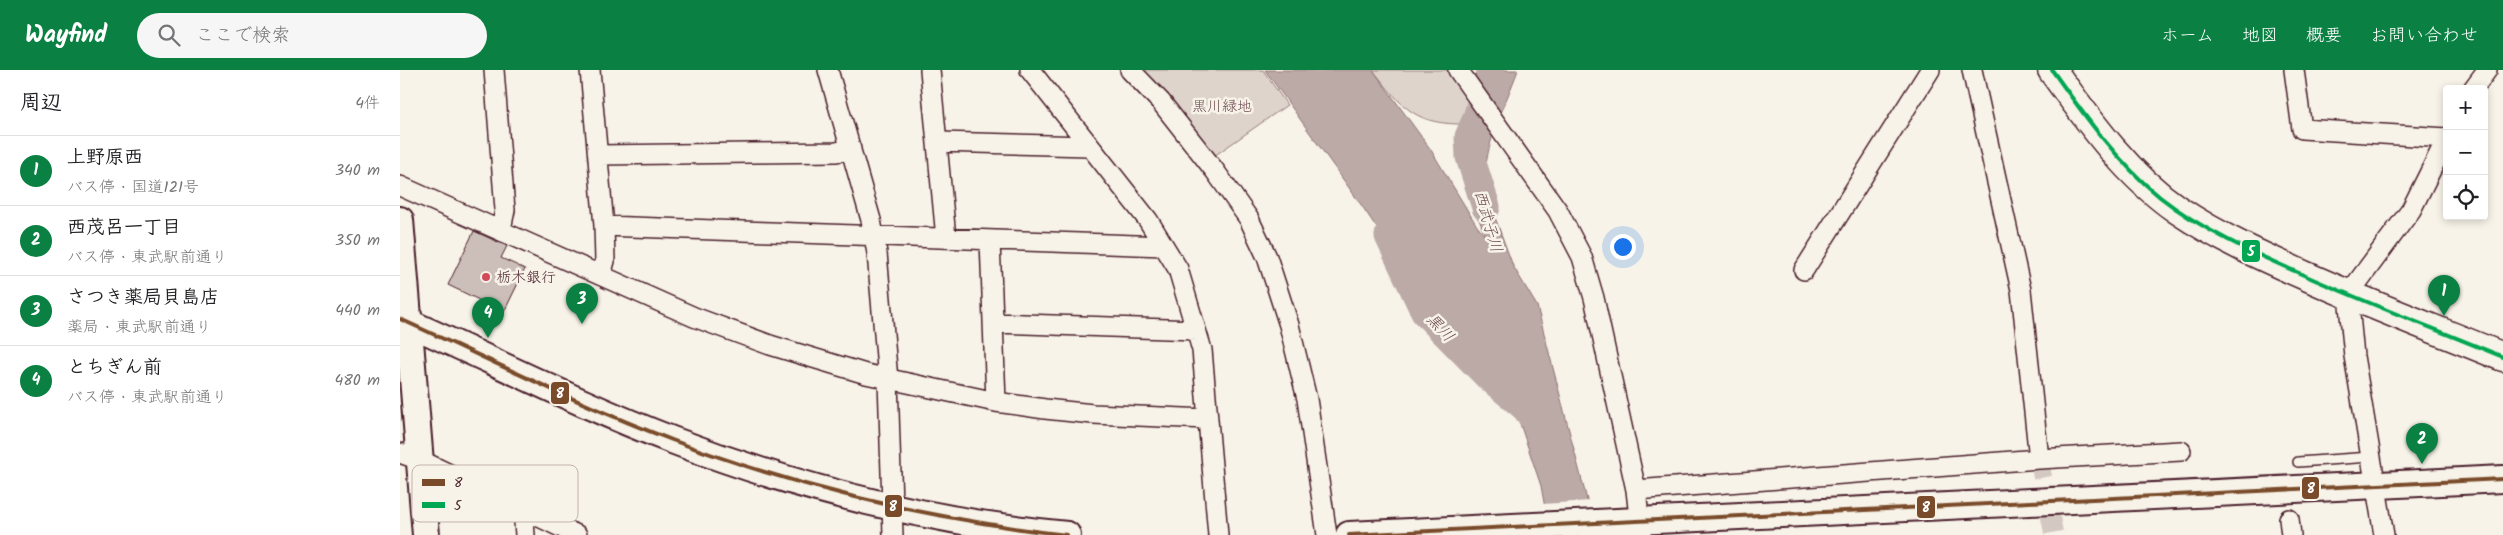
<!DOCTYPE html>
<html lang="ja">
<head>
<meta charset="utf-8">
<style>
  :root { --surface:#fff; --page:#f6f6f6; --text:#202124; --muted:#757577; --line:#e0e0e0; --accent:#0b8043 }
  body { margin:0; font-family:Kalam,"Klee One",sans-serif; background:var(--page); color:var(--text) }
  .controls { position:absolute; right:15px; top:15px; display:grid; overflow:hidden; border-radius:5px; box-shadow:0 2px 8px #0003 }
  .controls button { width:45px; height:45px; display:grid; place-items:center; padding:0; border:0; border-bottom:1px solid var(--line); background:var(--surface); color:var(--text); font:25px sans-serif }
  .you { position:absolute; left:1222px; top:176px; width:18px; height:18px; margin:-12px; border:4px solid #fff; border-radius:50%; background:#1a73e8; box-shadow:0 0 0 8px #1a73e833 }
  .badge { display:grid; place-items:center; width:32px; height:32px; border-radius:50%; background:var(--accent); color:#fff; font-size:16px; font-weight:700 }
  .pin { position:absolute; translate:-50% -41px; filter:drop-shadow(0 1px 2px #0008) }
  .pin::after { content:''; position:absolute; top:26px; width:18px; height:15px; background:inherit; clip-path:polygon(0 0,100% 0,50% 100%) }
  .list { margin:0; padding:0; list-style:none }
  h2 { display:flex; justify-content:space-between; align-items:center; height:65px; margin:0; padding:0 20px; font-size:21px }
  h2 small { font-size:16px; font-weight:400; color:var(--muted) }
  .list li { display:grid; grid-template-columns:32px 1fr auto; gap:15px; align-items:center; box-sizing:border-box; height:70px; padding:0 20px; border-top:1px solid var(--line) }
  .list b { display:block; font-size:19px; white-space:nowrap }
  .list p { margin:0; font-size:16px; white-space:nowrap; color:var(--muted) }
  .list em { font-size:16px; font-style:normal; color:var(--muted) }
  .icon { flex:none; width:28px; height:28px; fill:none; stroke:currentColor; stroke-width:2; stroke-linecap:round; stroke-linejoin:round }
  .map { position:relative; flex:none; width:2103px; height:465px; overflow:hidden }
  header { display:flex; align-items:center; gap:30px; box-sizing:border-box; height:70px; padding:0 25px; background:var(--accent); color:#fff }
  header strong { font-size:24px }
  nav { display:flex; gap:28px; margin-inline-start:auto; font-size:18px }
  .search { width:350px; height:45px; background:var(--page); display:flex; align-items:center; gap:12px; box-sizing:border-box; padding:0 18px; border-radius:28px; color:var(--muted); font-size:19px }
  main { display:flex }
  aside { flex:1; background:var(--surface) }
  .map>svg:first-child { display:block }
  .green { fill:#ded4cc; stroke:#947a7c }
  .water { fill:#bcaaa7; stroke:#8e7275 }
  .pier { fill:#f7f3e8 }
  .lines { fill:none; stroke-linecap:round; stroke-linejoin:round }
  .river { stroke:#bcaaa7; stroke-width:29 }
  .building { fill:#ccbfb9; stroke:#4a1f2b }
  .street-tunnel { stroke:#d4c9c2; stroke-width:19; stroke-dasharray:19 9; stroke-linecap:butt }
  .lane-casing { stroke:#4a1f2b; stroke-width:12 }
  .street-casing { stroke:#4a1f2b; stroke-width:22 }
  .secondary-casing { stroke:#4a1f2b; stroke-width:30 }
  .highway-casing { stroke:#4a1f2b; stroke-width:31 }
  .lane { stroke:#f7f3e8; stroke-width:9 }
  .street { stroke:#f7f3e8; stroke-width:19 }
  .secondary { stroke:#f7f3e8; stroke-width:26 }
  .highway { stroke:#f7f3e8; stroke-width:28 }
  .bus-1-casing { stroke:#f7f3e8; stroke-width:8 }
  .bus-2-casing { stroke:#f7f3e8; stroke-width:8 }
  .bus-1 { stroke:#7a4b2a; stroke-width:4 }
  .bus-2 { stroke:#00a651; stroke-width:4 }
  .poi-dot { fill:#d1495b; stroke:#f7f3e8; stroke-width:2 }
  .labels { text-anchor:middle; stroke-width:5; stroke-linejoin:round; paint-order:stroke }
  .park-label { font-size:15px; fill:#6f4c53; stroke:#f7f3e8 }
  .poi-label { font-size:15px; fill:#4a1f2b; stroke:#f7f3e8; text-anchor:start }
  .water-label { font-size:16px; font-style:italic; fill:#6c4950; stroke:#f7f3e8 }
  .key { fill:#f7f3e8; stroke:#c3b3af; stroke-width:1 }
  .key-label { font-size:14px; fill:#4a1f2b }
  .line-badge { stroke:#f7f3e8; stroke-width:2 }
  .badge-label { font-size:14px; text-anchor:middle; font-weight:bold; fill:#fff }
</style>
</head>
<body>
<header>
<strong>Wayfind</strong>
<div class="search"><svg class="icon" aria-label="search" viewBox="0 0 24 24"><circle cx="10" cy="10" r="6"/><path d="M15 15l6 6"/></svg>ここで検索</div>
<nav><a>ホーム</a><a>地図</a><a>概要</a><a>お問い合わせ</a></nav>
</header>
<main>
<aside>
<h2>周辺<small>4件</small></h2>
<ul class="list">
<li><span class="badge">1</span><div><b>上野原西</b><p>バス停 · 国道121号</p></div><em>340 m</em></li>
<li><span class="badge">2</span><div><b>西茂呂一丁目</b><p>バス停 · 東武駅前通り</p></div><em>350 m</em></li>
<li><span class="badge">3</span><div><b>さつき薬局貝島店</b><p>薬局 · 東武駅前通り</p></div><em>440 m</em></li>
<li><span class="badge">4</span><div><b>とちぎん前</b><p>バス停 · 東武駅前通り</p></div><em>480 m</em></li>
</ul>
</aside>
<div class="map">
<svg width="2103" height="465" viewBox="0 0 2103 465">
  <rect width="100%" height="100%" fill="#f7f3e8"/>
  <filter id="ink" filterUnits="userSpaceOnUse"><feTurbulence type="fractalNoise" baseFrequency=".02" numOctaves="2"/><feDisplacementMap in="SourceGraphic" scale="10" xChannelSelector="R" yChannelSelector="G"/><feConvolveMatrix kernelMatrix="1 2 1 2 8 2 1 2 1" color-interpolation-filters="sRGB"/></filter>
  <g filter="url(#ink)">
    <path class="green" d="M739 0H863L887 35 814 86Z
      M973 0H1053L1076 38 1074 47 1067 54C1015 55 1004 39 973 0Z"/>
    <path class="water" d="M865 0H973L1031 80 1077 156 1085 166 1073 132 1074 70 1102 0H1118C1104 39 1080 81 1086 123L1113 196 1137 236 1196 465H1150L1141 416 1108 318 1031 238 962 136Z"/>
    <path class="pier" d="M1190 431 1199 465H1147L1142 434Z"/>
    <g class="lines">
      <path class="river" d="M1086 137 1070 87 1069 67 1077 48 1091 0
        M989 166 1025 242 1088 306 1126 338 1136 352"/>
    </g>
    <path class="building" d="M74 161 107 176 101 188 125 199 104 242 48 215Z"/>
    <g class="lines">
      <path class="street-tunnel" d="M1639 389 1654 465"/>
      <defs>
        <path id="lane" d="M1898 392 1971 387"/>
        <path id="street" d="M94 0 105 140 101 159
          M190 0 204 156 205 191 201 205
          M428 0 471 150 477 183 488 310 493 465
          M530 0 546 168
          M630 0 748 150 778 199 802 280 818 465
          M730 0 761 32 815 101 849 149 867 187 889 255 907 329 927 465
          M1058 0 1158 141 1182 187 1194 228 1236 420 1241 465
          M1572 0 1621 220 1639 389
          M1894 0 1902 59 2047 68
          M2073 19 2087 0
          M538 72 689 76
          M199 85 436 82 451 79
          M0 116 294 247 370 275 466 304 596 332 645 339 693 344 807 349
          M204 156 764 176
          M590 170 596 332
          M1404 200 1530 0
          M594 253 796 260
          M0 383 20 390 177 465
          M1236 420 1639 389 1781 381
          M123 439 125 465
          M1889 449 1891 465
          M1984 465 1954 286 1948 225 2011 140 2047 68"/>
        <path id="secondary" d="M0 150 26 465
          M0 249C91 289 180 335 272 370 400 419 531 452 667 465
          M949 465 2103 409"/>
        <path id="highway" d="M1652 0C1689 51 1726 104 1778 140 1818 167 1863 187 1906 206 1971 235 2037 260 2103 287"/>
      </defs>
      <use href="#lane" class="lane-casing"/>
      <use href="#street" class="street-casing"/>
      <use href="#secondary" class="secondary-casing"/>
      <use href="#highway" class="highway-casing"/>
      <use href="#lane" class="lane"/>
      <use href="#street" class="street"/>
      <use href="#secondary" class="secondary"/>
      <use href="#highway" class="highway"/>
      <defs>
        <path id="bus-1" d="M0 249C91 290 179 335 272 370 400 419 531 449 667 465
          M949 465 2103 409"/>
        <path id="bus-2" d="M1652 0C1684 45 1717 92 1760 127 1802 160 1851 182 1899 203 1967 233 2035 259 2103 287"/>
      </defs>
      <use href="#bus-1" class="bus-1-casing"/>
      <use href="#bus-2" class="bus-2-casing"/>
      <use href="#bus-1" class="bus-1"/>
      <use href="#bus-2" class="bus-2"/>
    </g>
  </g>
  <circle class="poi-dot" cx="86" cy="207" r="5"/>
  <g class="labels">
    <g class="park-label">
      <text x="822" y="41">黒川緑地</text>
    </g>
    <g class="poi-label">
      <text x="96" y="212">栃木銀行</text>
    </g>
    <g class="water-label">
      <text transform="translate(1089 151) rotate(74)" y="6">西武子川</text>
      <text transform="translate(1041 257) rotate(47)" y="6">黒川</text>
    </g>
  </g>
  <rect x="12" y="395" width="166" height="57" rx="8" class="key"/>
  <rect x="22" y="409" width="23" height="7" fill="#7a4b2a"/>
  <rect x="22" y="432" width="23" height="6" fill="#00a651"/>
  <g class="key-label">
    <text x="54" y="417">8</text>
    <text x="54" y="440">5</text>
  </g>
  <g class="line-badge">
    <rect x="1841" y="169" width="20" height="24" rx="5" fill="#00a651"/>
    <rect x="150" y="311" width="20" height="24" rx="5" fill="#7a4b2a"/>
    <rect x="1901" y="406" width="19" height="24" rx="5" fill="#7a4b2a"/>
    <rect x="484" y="424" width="19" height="24" rx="5" fill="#7a4b2a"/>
    <rect x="1516" y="425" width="20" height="24" rx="5" fill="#7a4b2a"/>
  </g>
  <g class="badge-label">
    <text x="1851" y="186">5</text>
    <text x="160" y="328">8</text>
    <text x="1911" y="423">8</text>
    <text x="493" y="441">8</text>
    <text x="1526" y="442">8</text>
  </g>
</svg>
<div class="controls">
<button>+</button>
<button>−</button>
<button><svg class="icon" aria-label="locate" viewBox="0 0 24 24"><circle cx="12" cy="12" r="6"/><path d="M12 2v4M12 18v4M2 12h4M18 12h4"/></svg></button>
</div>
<div class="you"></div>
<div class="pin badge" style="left:2044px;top:246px">1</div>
<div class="pin badge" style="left:2022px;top:394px">2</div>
<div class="pin badge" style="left:182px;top:254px">3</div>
<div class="pin badge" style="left:88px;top:268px">4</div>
</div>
</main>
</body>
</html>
